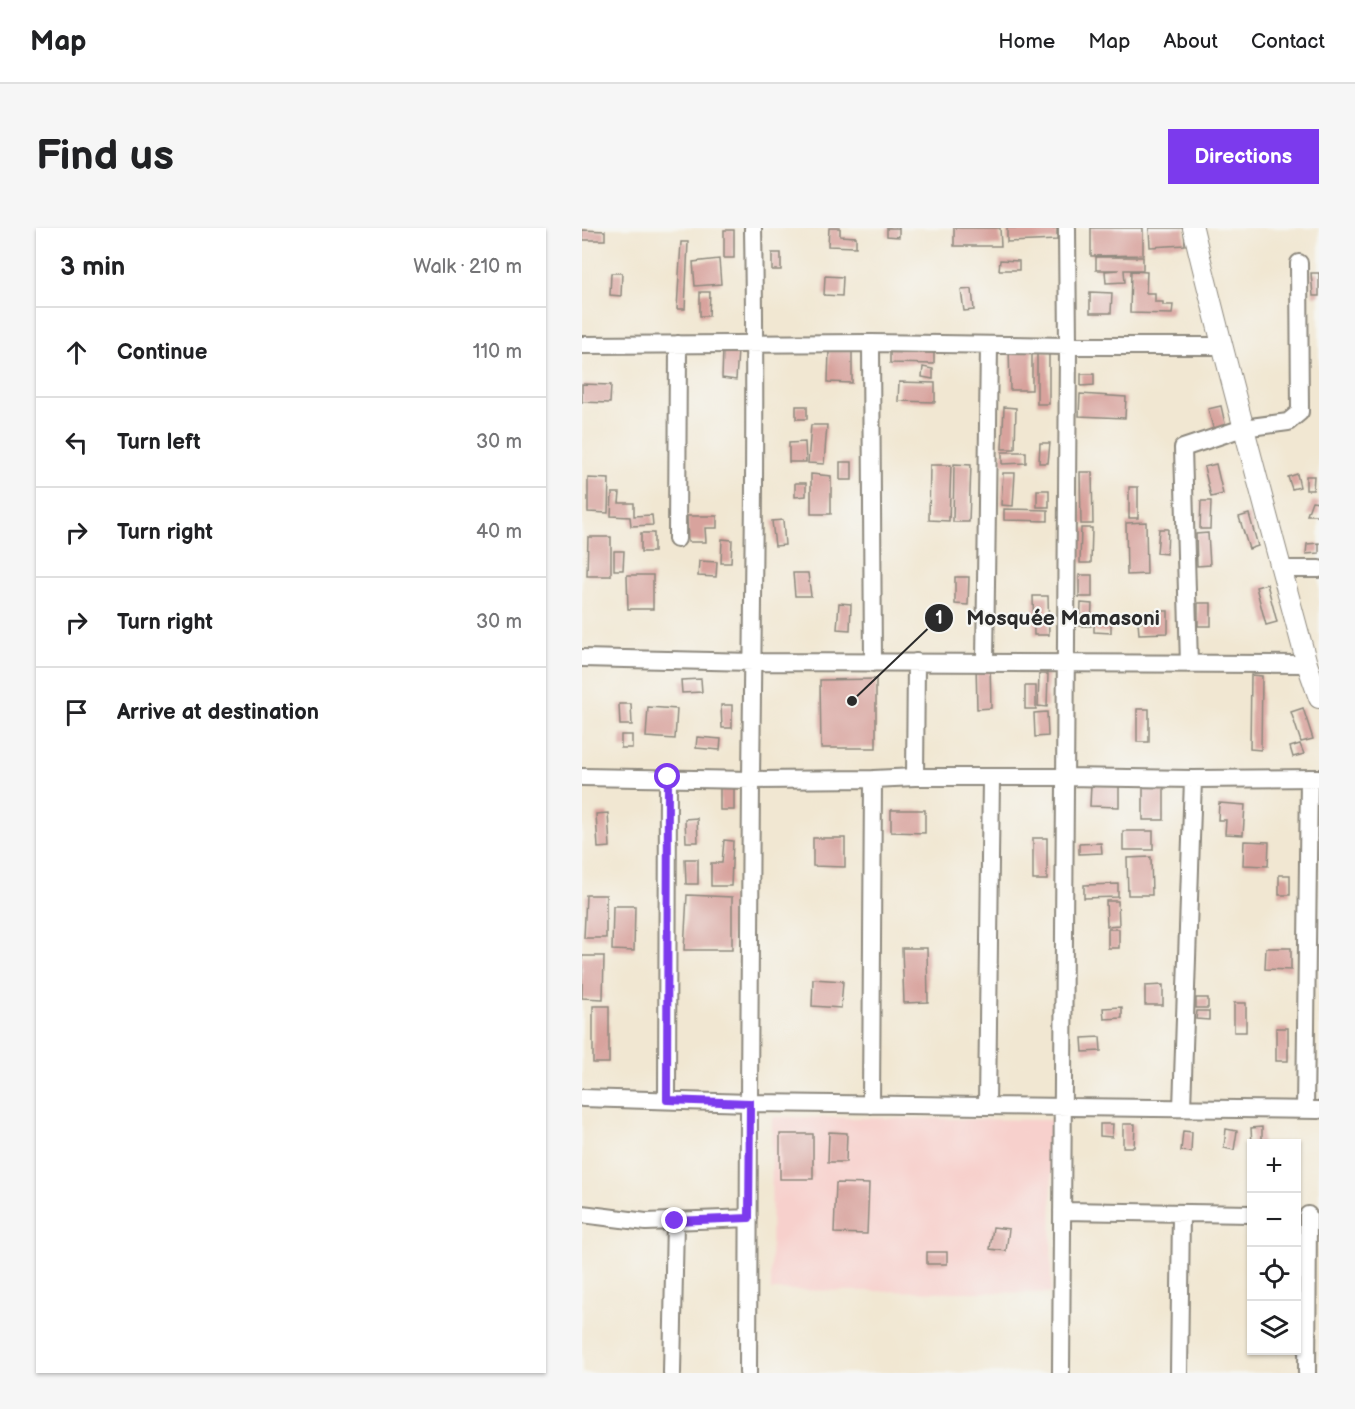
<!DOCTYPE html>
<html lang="en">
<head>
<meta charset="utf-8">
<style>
  :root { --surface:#fff; --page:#f6f6f6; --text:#202124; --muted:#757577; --line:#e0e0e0; --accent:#7c3aed }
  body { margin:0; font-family:"Balsamiq Sans",sans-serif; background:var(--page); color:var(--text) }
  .controls { position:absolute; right:18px; bottom:18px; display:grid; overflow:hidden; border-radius:0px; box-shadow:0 2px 4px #0004 }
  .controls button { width:54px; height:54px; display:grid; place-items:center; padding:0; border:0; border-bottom:2px solid var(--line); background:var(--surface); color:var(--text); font:30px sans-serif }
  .stop { position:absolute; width:18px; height:18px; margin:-14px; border:4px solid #7c3aed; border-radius:50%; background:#fff }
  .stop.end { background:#7c3aed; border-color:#fff; box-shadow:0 2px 6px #0008 }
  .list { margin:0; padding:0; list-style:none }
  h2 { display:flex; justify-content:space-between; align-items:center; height:78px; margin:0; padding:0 24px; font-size:26px }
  h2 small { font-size:20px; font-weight:400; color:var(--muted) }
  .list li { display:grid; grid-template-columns:39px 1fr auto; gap:18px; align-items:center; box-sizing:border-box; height:90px; padding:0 24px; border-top:2px solid var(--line) }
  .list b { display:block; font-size:22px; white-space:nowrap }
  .list em { font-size:20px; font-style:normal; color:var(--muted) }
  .icon { flex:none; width:33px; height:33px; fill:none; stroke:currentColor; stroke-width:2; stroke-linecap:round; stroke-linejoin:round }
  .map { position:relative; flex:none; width:737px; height:1145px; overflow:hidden; border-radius:0px }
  header { display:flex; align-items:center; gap:36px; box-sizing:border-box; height:84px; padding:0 30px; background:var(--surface); border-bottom:2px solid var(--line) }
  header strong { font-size:28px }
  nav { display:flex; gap:33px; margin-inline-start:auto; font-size:21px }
  .intro { display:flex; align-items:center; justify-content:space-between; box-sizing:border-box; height:144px; padding:0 36px }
  h1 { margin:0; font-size:42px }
  .button { padding:15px 27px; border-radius:0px; background:var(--accent); color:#fff; font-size:21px; font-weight:700 }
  main { display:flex; gap:36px; padding:0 36px }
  aside { flex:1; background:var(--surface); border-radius:0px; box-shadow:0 2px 4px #0004 }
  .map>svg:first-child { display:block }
  .built { fill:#f7d0cc }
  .building { fill:#d8a39d }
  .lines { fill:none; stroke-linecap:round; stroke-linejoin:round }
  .minor-casing { stroke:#8e897e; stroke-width:20 }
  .tertiary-casing { stroke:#8e897e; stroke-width:22 }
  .minor { stroke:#fff; stroke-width:16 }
  .tertiary { stroke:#fff; stroke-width:20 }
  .route { stroke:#7c3aed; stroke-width:8 }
  .leader { fill:none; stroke:#2b2b2b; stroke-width:2 }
  .callout-dot { fill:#2b2b2b; stroke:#f6f6f2; stroke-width:2 }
  .mark-label { font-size:18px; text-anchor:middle; font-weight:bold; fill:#fff }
  .callout-label { font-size:21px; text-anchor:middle; font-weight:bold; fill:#2b2b2b; stroke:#f6f6f2; stroke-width:4.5; stroke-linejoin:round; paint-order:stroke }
</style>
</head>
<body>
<header>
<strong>Map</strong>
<nav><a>Home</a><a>Map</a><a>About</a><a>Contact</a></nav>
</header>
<div class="intro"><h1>Find us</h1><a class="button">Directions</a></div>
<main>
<aside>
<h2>3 min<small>Walk · 210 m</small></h2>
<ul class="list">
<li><svg class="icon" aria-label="ahead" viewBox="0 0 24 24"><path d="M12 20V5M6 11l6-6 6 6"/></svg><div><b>Continue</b></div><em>110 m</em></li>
<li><svg class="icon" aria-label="left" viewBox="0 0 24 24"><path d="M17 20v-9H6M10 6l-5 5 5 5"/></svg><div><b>Turn left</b></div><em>30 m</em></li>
<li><svg class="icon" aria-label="right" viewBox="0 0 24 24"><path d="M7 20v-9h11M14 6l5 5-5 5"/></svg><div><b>Turn right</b></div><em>40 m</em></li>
<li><svg class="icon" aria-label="right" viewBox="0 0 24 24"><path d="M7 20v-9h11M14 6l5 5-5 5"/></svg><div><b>Turn right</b></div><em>30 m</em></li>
<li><svg class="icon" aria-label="arrive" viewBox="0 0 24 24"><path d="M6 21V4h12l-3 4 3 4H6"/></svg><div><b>Arrive at destination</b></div></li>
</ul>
</aside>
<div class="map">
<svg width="737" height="1145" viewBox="0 0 737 1145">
  <rect width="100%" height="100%" fill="#f6f6f2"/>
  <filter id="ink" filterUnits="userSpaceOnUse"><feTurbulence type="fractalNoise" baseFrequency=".0167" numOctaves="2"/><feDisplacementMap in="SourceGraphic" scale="12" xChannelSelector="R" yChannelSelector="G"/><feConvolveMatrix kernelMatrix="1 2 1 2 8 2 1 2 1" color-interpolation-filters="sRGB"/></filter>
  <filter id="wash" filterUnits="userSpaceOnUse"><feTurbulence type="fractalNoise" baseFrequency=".008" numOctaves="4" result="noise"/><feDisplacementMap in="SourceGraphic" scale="24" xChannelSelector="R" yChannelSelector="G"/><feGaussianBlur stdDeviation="1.35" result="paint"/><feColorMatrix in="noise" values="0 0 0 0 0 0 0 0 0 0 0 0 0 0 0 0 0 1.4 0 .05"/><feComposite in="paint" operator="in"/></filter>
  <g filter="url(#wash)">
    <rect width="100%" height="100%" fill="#f1e7d2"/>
    <path class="built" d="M190 889 470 892 469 1065 189 1062Z"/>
    <g id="blocks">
      <path class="building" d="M247 0H258V8L274 9V19L246 18Z
        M305 0H317V9L305 8Z
        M372 0H418L419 18H372Z
        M425 0H475V12L425 14Z
        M509 0H561V27L509 28Z
        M567 0H602L603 17 568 19Z
        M0 2 23 3V12H0Z
        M142 2H152V30H142Z
        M99 14H106L103 81H95Z
        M190 25H199V42H190Z
        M514 29H561V42H542L543 54 524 55 523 43 537 42H514Z
        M137 31 139 56 113 58 111 34Z
        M418 32 437 33V42H417Z
        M549 43 565 44 564 65H573V74H581V77H591L590 86 548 85Z
        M29 45H40L39 68 28 67Z
        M729 45H737V68H731Z
        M243 48 261 49 260 68 242 67Z
        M390 61 392 82 382 83 379 62Z
        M118 64H128L127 88H118Z
        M508 64 530 65 529 85H508Z
        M308 117 352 118V136L308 135Z
        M427 118H450V162H428Z
        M141 121 156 122 154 152 140 150Z
        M247 122H270V155L246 154Z
        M467 124V176H455V125Z
        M341 139 351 141V151L340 149Z
        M499 146H512V157L499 158Z
        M317 154 353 155V174L316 173Z
        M0 156 29 157 28 175 0 174Z
        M498 166 544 169 543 190 497 188Z
        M214 178H225V191H214Z
        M639 178 644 200 632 203 626 181Z
        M422 179 434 180 433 221H420Z
        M229 197H245L242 236 226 235Z
        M223 214 224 234H207V215Z
        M458 215H468L466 235H457Z
        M420 224H444V235L420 236Z
        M258 234H270V252H258Z
        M372 236 389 237 387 294H371Z
        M634 236 641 266 629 269 622 239Z
        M348 237H369L367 293 347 292Z
        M498 244H510L511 296H499Z
        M421 245H433L431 278 419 277Z
        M229 246 249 248V286H229Z
        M715 246 718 259 710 261 706 249Z
        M724 248H732L731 262H724Z
        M6 250 27 251 26 285 6 284Z
        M213 255H224V268L213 269Z
        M547 259H556V290H547Z
        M455 262H467V279H455Z
        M30 265H38L37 275H52V288L70 287 71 297 49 298 48 289 29 288Z
        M619 273H629L628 301H618Z
        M730 273 737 274V287H725Z
        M422 281 466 282V293L422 292Z
        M667 286 676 318 667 321 657 289Z
        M105 288H135V300H123L124 314H106Z
        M201 292 203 317 193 318 190 293Z
        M564 294 565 346 545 347 544 295Z
        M499 300H510L509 335H498Z
        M577 301H586L585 326 575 325Z
        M59 305H72V324H59Z
        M626 305 628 337 615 338 614 306Z
        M6 309H29V348H5Z
        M140 311 150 312 149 335H139Z
        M737 315V325L724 326 725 316Z
        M32 323H42L41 342H32Z
        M117 333 135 334 134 349 116 348Z
        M211 345H226L229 368H213Z
        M45 347H71V381H46Z
        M497 347H510V369H497Z
        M373 349H387L386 377 373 376Z
        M685 356 695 394 684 397 674 359Z
        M451 368H466L467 407H452Z
        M257 375 269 376 268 402 255 401Z
        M499 375 510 376 509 398H498Z
        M616 375H629V398H616Z
        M573 383H586V405L557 406 556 394H574Z
        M512 394H529V405L512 404Z
        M408 435 409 480 395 481 394 436Z
        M457 446H466L465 479 456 478Z
        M669 447 680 448 679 522 668 521Z
        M119 451 120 464 100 465 99 452Z
        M294 451V520H239L238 452Z
        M443 458H454V481H443Z
        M37 476H49L50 497H38Z
        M139 477H150V500H140Z
        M66 479 95 481 93 511 64 509Z
        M721 480 731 511 719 514 709 484Z
        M555 481H567V514H555Z
        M465 484 466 508 453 509 452 485Z
        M39 507H50V520H39Z
        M115 509 139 511 138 522 114 520Z
        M718 516 722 526 711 529 708 519Z
        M138 555H152V582H138Z
        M509 556 537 557V579L508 578Z
        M561 557H582V592H561Z
        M637 575 663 577 661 607 643 606 644 592H636Z
        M309 582H343V605L309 604Z
        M26 585 28 619 16 620 14 586Z
        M115 590 116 614H104L103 591Z
        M541 603H571V622H541Z
        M231 610H263V639L231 638Z
        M451 610H465V652H451Z
        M142 612 151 613 149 658H129V635H140Z
        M662 613 687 614 686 638 661 637Z
        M519 615 520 625 497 626V616Z
        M569 629 570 667H546L545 630Z
        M103 631H116V656H104Z
        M697 647H708V667H697Z
        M536 656V669L502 670V657Z
        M4 667H24V710H2Z
        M105 667 150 669V722H102Z
        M524 673H536L537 697 525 698Z
        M31 678H53L52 723 30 722Z
        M526 701H537V720H526Z
        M320 720H345L346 774 322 775Z
        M684 720H709V742L683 741Z
        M0 728H22L21 771 0 770Z
        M231 751 261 753 259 780 230 778Z
        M581 757V777H563V758Z
        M614 770H626V780H614Z
        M652 775H664V804H652Z
        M11 778H27V835H11Z
        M540 779V790L522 791 521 780Z
        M615 783H627V792L614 791Z
        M694 800H706V833H694Z
        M518 809 519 823 501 824 500 810Z
        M518 896H531L530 909 518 908Z
        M541 896H553L552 919H541Z
        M680 899V916H670L669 900Z
        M644 901 655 903 652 922 642 920Z
        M601 903 610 904 609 924 599 923Z
        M247 904 265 905 264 934H246Z
        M198 906H231V951H198Z
        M254 955 287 956 285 1006 252 1005Z
        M411 999 427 1001 424 1023 408 1021Z
        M345 1024H365V1036H345Z"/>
    </g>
  </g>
  <g filter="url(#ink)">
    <use href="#blocks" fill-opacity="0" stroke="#8e897e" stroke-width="1.5"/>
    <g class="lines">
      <defs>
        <path id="minor" d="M289 115 291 435
          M0 117 289 115 486 118H640
          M95 311 96 116
          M699 341H737
          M0 430 171 434 725 436
          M403 435 407 117
          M607 436 601 220 661 200 706 194 718 184 717 35
          M0 549 169 552 291 551 333 549H483L611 551 737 550
          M333 549 334 434
          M0 870 168 875 737 882
          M85 872 86 549
          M289 877 291 551
          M405 878 409 549
          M600 880 611 551
          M723 882 727 550
          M480 983 670 986
          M0 986 64 994 167 990
          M90 1145 93 993
          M166 1145C167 947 167 750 169 552 171 368 174 184 171 0
          M479 1145 486 118 485 0
          M597 1145 599 985
          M725 1145 726 987"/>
        <path id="tertiary" d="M611 0C646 146 686 291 725 436L737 470"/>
      </defs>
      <use href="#minor" class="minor-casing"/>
      <use href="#tertiary" class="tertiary-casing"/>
      <use href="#minor" class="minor"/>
      <use href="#tertiary" class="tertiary"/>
    </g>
  </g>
  <g class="lines" filter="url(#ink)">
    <path class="route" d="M86 549 85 872 168 875 167 990 93 993"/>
  </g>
  <path class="leader" d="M270 473L357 390"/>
  <g class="callout-dot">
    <circle cx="270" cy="473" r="6"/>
    <circle cx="357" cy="390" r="15"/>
  </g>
  <g class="mark-label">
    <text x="357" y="396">1</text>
  </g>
  <g class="callout-label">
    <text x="481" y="397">Mosquée Mamasoni</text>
  </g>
</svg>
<div class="controls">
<button>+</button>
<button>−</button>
<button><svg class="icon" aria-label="locate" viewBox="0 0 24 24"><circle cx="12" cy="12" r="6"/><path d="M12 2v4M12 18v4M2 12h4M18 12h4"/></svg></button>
<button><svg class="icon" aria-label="layers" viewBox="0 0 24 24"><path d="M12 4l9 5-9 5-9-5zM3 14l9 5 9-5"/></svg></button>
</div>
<div class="stop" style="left:86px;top:549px"></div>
<div class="stop end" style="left:93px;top:993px"></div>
</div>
</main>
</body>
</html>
